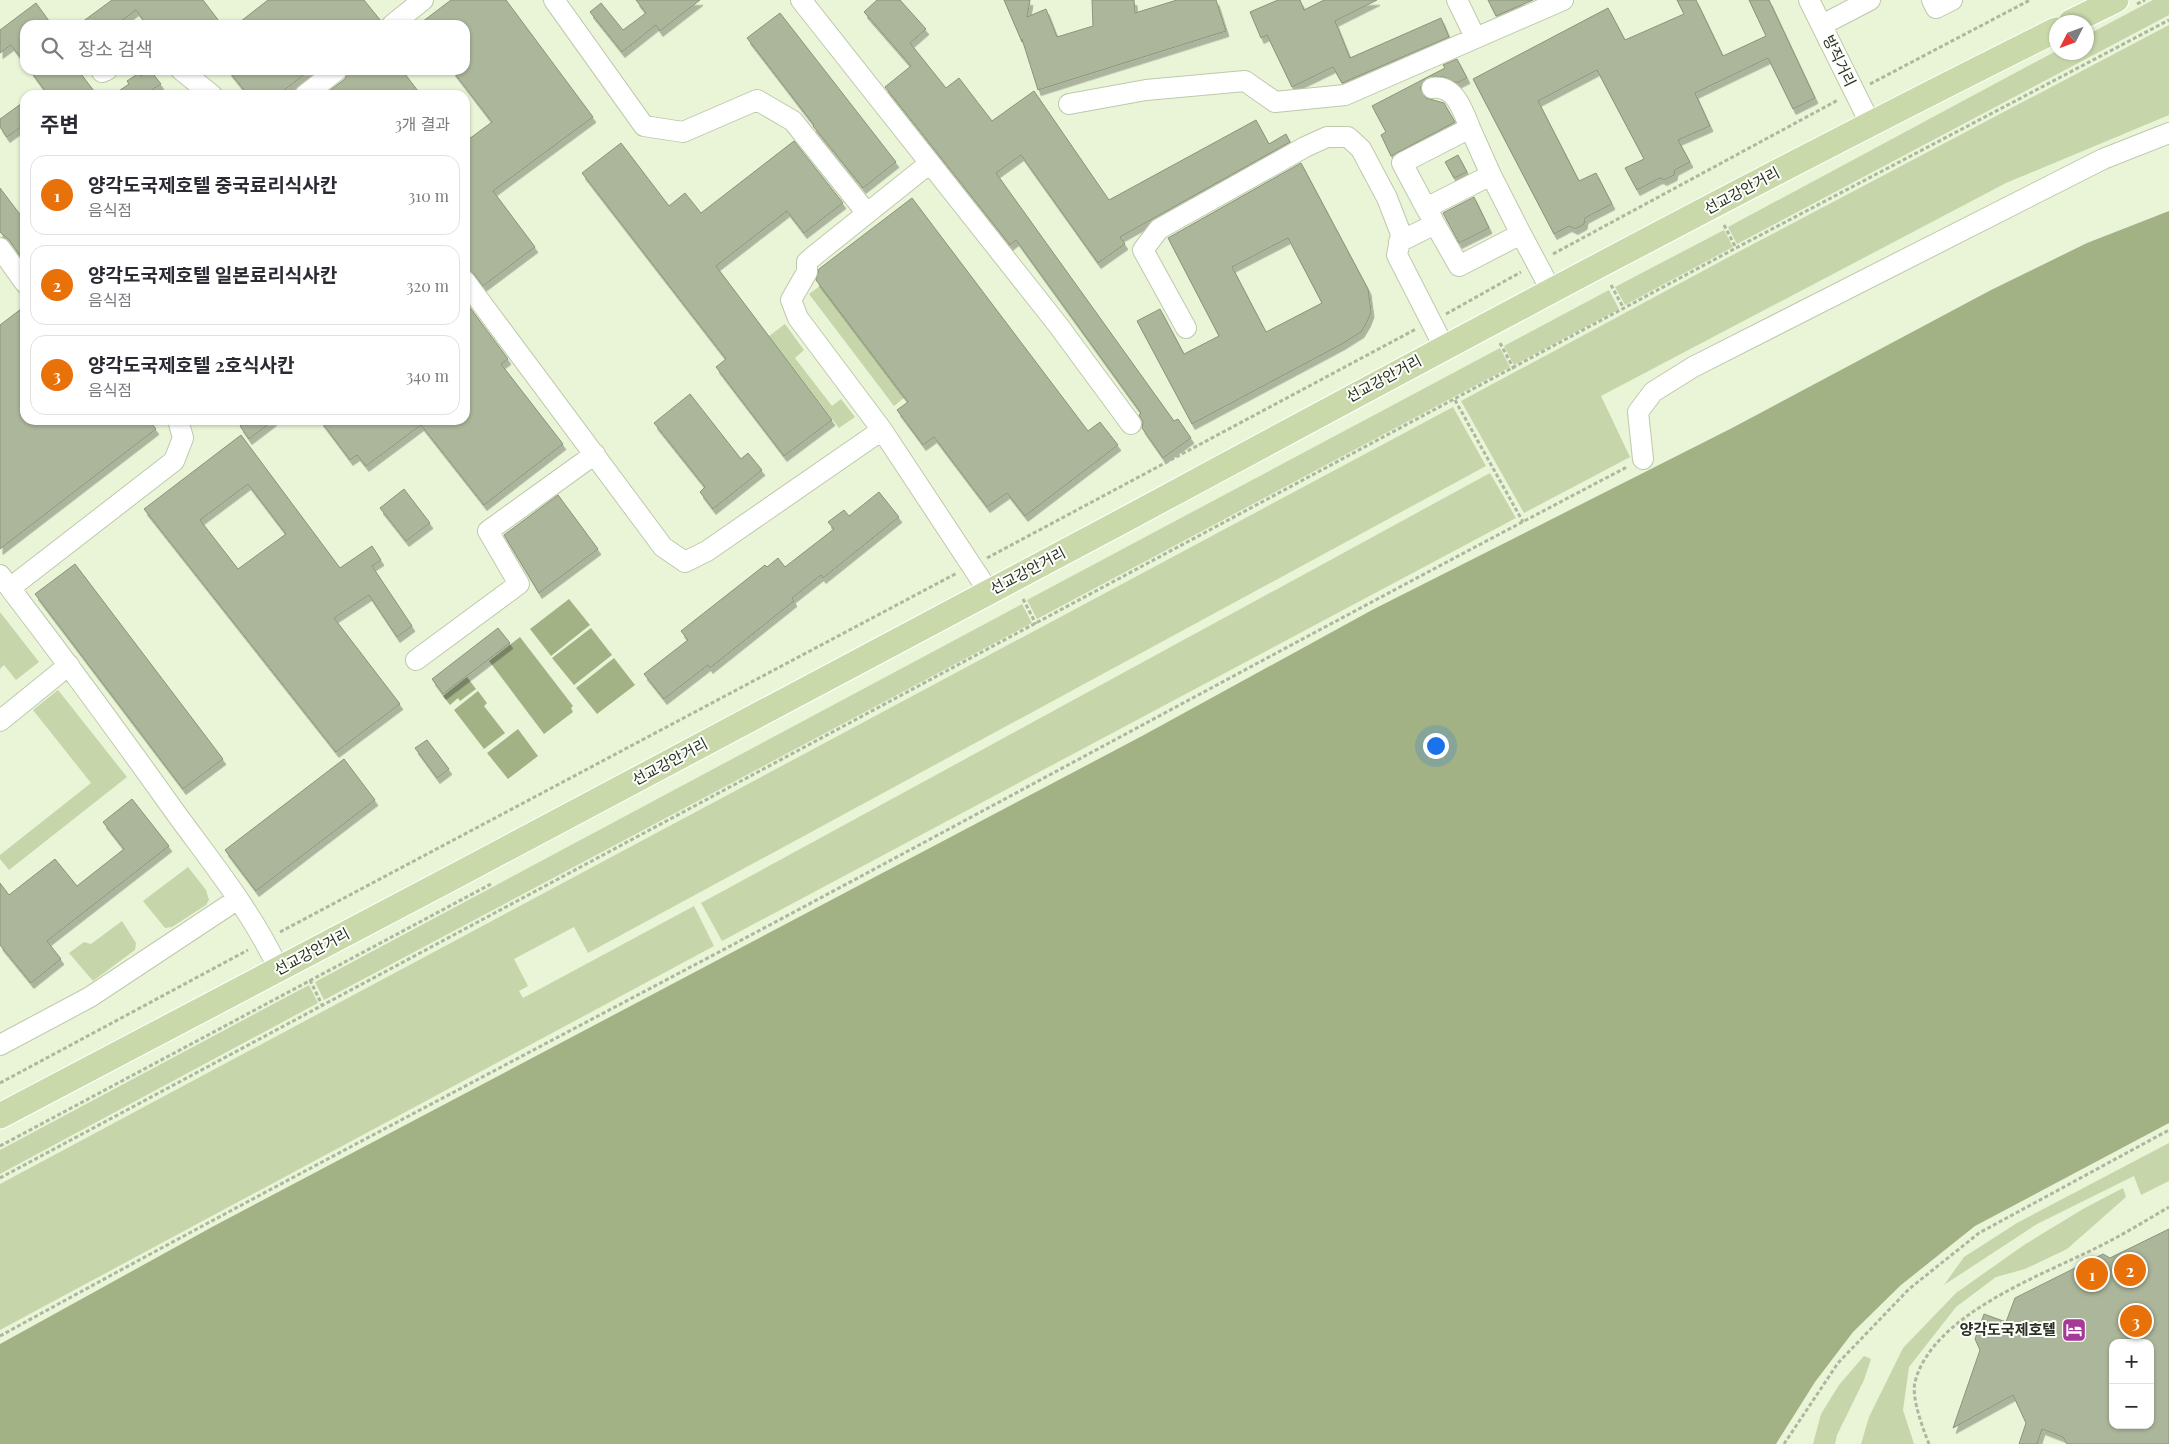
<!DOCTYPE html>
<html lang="ko">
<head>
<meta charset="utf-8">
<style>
  :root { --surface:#fff; --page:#f7f7f7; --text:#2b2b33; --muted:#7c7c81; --line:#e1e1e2; --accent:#d93025 }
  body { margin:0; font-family:"Playfair Display","Noto Sans KR",serif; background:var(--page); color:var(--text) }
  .controls { position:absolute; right:15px; bottom:15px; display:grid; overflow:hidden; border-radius:10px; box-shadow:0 1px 4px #0004 }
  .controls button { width:45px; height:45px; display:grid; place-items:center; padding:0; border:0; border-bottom:1px solid var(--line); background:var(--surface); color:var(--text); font:25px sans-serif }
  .compass { position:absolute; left:2049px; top:15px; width:45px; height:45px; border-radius:50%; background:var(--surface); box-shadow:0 1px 4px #0004; rotate:228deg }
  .you { position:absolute; left:1435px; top:745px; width:18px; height:18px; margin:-12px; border:4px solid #fff; border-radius:50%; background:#1a73e8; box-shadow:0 0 0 8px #1a73e833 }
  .badge { display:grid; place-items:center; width:32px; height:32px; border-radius:50%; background:var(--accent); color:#fff; font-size:16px; font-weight:700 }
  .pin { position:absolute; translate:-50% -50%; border:2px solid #fff; box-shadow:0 1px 5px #0006 }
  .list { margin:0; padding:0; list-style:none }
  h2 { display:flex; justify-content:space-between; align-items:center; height:65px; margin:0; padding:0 20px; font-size:21px }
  h2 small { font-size:16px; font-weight:400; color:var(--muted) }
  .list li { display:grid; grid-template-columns:32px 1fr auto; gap:15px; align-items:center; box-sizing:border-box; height:80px; margin:0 10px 10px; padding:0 10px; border:1px solid var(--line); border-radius:15px }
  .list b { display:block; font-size:19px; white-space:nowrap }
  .list p { margin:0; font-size:16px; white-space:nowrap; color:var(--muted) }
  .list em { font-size:16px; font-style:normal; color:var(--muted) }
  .icon { flex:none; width:28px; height:28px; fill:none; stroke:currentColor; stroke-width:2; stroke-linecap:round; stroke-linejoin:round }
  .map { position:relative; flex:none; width:2169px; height:1444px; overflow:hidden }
  .search { position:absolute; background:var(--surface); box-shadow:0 1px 4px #0004; left:20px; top:20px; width:450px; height:55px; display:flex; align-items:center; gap:12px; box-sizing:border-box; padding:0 18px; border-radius:15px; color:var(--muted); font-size:19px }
  .panel { position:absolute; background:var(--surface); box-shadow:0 1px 4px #0004; left:20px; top:90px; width:450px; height:335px; border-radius:15px }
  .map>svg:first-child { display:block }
  .green { fill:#c6d5aa }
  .water { fill:#a2b285 }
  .building { fill:#acb69a; stroke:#8a9479; fill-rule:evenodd; filter:url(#shadow) }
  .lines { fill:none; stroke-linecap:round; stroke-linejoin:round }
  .minor-casing { stroke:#bec9ac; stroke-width:22 }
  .major-casing { stroke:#fff; stroke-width:27 }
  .path { stroke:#aeb69f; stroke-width:3; stroke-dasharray:4 2.5; stroke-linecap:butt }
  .minor { stroke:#fff; stroke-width:20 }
  .major { stroke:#cad9aa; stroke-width:25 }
  .labels { text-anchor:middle; stroke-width:4; stroke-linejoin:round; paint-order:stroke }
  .street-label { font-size:15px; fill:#2b2f24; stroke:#fcfef9 }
  .poi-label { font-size:15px; font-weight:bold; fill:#2b2f24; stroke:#fcfef9; text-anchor:end }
</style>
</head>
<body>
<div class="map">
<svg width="2169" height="1444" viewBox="0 0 2169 1444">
  <defs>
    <filter id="shadow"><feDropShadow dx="3" dy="5.5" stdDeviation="0" flood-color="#0004"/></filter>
  </defs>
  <rect width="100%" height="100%" fill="#eaf5d8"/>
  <path class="green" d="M2153 0H2169V15L1737 244 1728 227 2056 51V52H2086L2087 35Z
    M2169 25V115L2006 183 1601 396 1630 457 1524 513 1461 401 1740 251Z
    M1724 230 1733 247 1625 305 1615 287Z
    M820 286 904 398 894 406 809 294Z
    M1609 290 1619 309 1514 365 1504 346Z
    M785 324 804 350 795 358 832 406 841 399 855 417 839 428 769 336Z
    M1500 348 1510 367 1037 619 1027 600Z
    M1453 407 1486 466 588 953 574 927 514 959 528 986 519 991 523 998 694 906 714 946 0 1330V1184Z
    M1490 473 1516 518 722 941 701 903Z
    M1022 604 1032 623 324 1000 315 982Z
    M0 612 39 662 16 680 4 665 0 669Z
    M58 690 127 777 9 870 0 859V855L91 783 33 710Z
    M188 867 206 890 209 900 206 905 172 927 165 928 143 901Z
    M122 921 136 943 135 950 93 981 69 953 84 942 91 944Z
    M309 985 318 1003 0 1174V1150Z
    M2169 1143V1181L2141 1195 2134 1176 2037 1224 1944 1285 1964 1257 2017 1223Z
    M2123 1188 2126 1197 2067 1249 2025 1269 1996 1277 1956 1307 1909 1367 1903 1410 1914 1444H1861L1869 1417 1903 1348 1956 1293 2024 1245 2083 1209Z
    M1864 1356 1871 1359 1864 1380 1837 1435 1835 1444H1813L1821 1414 1839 1385Z"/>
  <path class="water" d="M2169 211V1123L1975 1226 1901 1285 1853 1332 1815 1382 1776 1444H0V1344L212 1227 1142 736 1372 610 1732 428 1991 290 2087 243Z
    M569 599 590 625 551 656 530 629Z
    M591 628 612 655 574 685 552 658Z
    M520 637 573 706 571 708 573 712 544 734 489 661Z
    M614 658 635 685 597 714 576 688Z
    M467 677 476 689 460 701 458 698 450 705 443 696Z
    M478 691 487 703 484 706 505 733 484 749 454 710Z
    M518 729 538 756 508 779 487 753Z"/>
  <path class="building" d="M112 0H203L222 25H147L136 10 116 25H78Z
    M268 0H364L381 21 380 25H236Z
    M451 0H506L593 117 493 191 535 247 483 286 474 274 465 269V142L492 122 452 70H465V25H418Z
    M636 0H700L660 31 656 25 622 52 590 12 601 3 623 30 646 13Z
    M877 0H900L926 29 910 43 946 88 959 78 992 121 1034 91 1109 200 1256 120 1269 144 1286 134 1290 142 1120 237 1125 244 1098 263 1021 155 996 173 1174 421 1178 419 1191 438 1163 458 1142 428 1143 422 1139 415 1141 413 1016 240 1010 245 885 87 911 66 864 12Z
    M1004 0H1030L1027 17 1046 9 1057 37 1093 26 1092 0H1134L1135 13 1177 0H1216L1226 31 1038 90 1022 39V42Z
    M1278 0H1300L1304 10 1324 0H1377L1335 21 1350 58 1441 18 1449 37 1342 83 1333 67 1292 87 1267 35 1261 38 1250 12Z
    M1488 0H1533L1496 16Z
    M1677 0H1696L1723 56 1766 36 1749 0H1769L1815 98 1793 109 1768 58 1695 93 1710 126 1678 140 1690 162 1675 170 1674 175 1664 180 1660 178 1637 190 1625 168 1644 159 1597 70 1538 101 1579 181 1596 173 1612 204 1585 218 1584 224 1575 229 1569 226 1554 234 1473 79 1608 8 1625 40 1684 14Z
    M36 3 52 25H25V63L11 45 0 53V30Z
    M780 13 896 162 863 188 813 126 814 125 747 38Z
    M1457 59 1467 78 1457 83 1444 77 1431 76 1426 78 1420 88 1426 98 1444 103 1455 122 1391 156 1381 135 1386 132 1372 106 1445 68 1443 65Z
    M30 70H78L97 95H48Z
    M150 70 161 84 144 95H113L129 84 127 81 139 73 141 76Z
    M228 70H310L278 95H248Z
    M349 70H402L421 95H332L329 91 345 79Z
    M25 101V124L7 137 0 127V119Z
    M794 141 843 203 804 233 787 211 716 266 832 420 784 456 716 367 726 359 582 173 621 143 669 206 685 193 701 213Z
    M1458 155 1467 172 1454 178 1445 162Z
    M1301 163 1368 289 1371 312 1367 322 1361 332 1342 344 1192 424 1137 321 1160 309 1184 354 1219 336 1168 238ZM1288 238 1322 303 1266 332 1232 267Z
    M0 188 25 221V263L10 241 0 232Z
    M1474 197 1489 228 1459 243 1443 213Z
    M912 198 1088 431 1100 422 1118 445 1025 516 1007 493 987 507 934 437 923 445 897 410 908 402 816 280 819 269Z
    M465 301 508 359 501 364 563 444 484 505 421 425 366 466 357 455 350 460 320 420H465Z
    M25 306V420H149L156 429 0 549V325Z
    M690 394 741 459 748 453 762 470 713 509 700 492 705 487 654 423Z
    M248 420H274L249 439 240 426Z
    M241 435 340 568 372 546 381 560 372 566 412 626 397 637 369 595 334 618 400 704 336 752 144 509ZM248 484 286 534 238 569 200 520Z
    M404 489 430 523 406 541 380 508Z
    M879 492 899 517 823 578 821 575 792 598 794 601 710 668 708 665 664 699 644 674 688 640 681 631 765 565 767 567 778 558 785 567 834 529 828 522 844 510 849 516Z
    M558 495 598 549 539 593 504 535Z
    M75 564 223 759 183 789 35 594Z
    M498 628 510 643 443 694 432 679Z
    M427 740 449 769 437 778 415 748Z
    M344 759 375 800 256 891 225 850Z
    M132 799 169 846 47 941 61 959 31 983 0 945V883L9 895 55 859 77 886 124 849 103 822Z
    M2169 1229V1444H2067L2063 1437 2042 1429 2037 1444H2019L2026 1423 2013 1395 1953 1428 1980 1350 1975 1339 1984 1314 2006 1322 2015 1298 2103 1254 2110 1258ZM2113 1343H2150V1425H2113Z"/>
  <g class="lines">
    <defs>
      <path id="minor" d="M554 0 644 126 683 132 757 100 793 121 866 212
        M801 0 1058 325 1131 424
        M1457 0 1475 37
        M1809 0 1870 123
        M1932 0 1936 8 1952 0
        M392 25 423 0
        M1822 25 1870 0
        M181 70 212 95
        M102 72 107 70
        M1432 88C1455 84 1463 111 1470 128
        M305 95 337 70
        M1069 104 1146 90 1245 81 1275 102 1345 95 1563 0
        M930 163 815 255 807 262V272L791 300 798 318 882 430 989 592
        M1426 208 1402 163 1470 128 1491 175
        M1433 220 1426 208 1491 175 1521 234
        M1399 242 1435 224 1459 266 1521 234 1552 292
        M0 248 25 283
        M465 281 663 547 685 562 707 551 882 430
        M1186 328 1143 250 1159 229 1305 147 1327 137H1348L1361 149 1387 198 1401 234 1397 255 1444 347
        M1643 459 1638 412 1653 392 1693 367 2103 159 2169 133
        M0 575C60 653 118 732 175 812 212 863 253 913 279 970
        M10 588 174 461 183 438 178 420
        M416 660 519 584 488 531 595 454
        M0 721 69 665
        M0 1045 90 997 238 899"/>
      <path id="major" d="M2071 22 2116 0
        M0 1116C372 920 745 724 1115 525 1427 357 1739 188 2056 30"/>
    </defs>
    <use href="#minor" class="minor-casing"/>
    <use href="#major" class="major-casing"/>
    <path class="path" d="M2137 4 2145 0
      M1870 84 2030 0
      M1724 225 1736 248
      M1553 254 1838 100
      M1611 285 1624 309
      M1446 314 1521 272
      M1500 343 1514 369
      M1455 400 1523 522
      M987 558 1416 329
      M1023 599 1036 624
      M280 932 957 573
      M310 980 322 1005
      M0 1083 248 950
      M0 1146 491 884
      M0 1178 1736 248 2169 20
      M0 1336C238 1205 479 1079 719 952 1022 791 1323 626 1627 467
      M1784 1444 1838 1363 1909 1289 1979 1233 2169 1130
      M1929 1444C1923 1429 1911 1397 1915 1382 1932 1315 2040 1276 2096 1248 2121 1236 2145 1221 2169 1207"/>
    <use href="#minor" class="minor"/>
    <use href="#major" class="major"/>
  </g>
  <defs>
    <symbol id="hotel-square" viewBox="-11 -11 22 22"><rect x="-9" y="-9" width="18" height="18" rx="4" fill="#a63897" stroke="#fcfef9"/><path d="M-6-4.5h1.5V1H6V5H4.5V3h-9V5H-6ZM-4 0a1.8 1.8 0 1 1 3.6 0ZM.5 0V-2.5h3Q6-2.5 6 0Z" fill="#fff"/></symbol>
  </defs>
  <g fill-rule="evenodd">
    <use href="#hotel-square" x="2060" y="1316" width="28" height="28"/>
  </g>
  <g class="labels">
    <g class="street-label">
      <text transform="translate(1839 61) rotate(64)" y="5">방직거리</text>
      <text transform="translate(1742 191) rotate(-28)" y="5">선교강안거리</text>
      <text transform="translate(1384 379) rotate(-28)" y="5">선교강안거리</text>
      <text transform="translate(1028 571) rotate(-28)" y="5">선교강안거리</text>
      <text transform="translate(670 762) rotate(-28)" y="5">선교강안거리</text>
      <text transform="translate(312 952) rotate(-28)" y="5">선교강안거리</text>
    </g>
    <g class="poi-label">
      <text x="2056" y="1335">양각도국제호텔</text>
    </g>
  </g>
</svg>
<div class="controls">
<button>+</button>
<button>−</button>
</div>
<svg class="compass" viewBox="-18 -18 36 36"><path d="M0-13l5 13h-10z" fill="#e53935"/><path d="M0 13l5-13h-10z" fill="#7c7c81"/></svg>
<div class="you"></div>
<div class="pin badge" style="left:2092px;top:1274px;background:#e8710a">1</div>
<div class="pin badge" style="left:2130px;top:1270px;background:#e8710a">2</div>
<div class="pin badge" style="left:2136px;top:1321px;background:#e8710a">3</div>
<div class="search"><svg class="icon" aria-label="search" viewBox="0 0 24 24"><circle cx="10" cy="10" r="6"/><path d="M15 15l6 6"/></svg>장소 검색</div>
<section class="panel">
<h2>주변<small>3개 결과</small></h2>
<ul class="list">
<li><span class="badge" style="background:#e8710a">1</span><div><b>양각도국제호텔 중국료리식사칸</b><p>음식점</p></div><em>310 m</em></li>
<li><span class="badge" style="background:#e8710a">2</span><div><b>양각도국제호텔 일본료리식사칸</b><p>음식점</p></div><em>320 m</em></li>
<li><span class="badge" style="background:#e8710a">3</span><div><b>양각도국제호텔 2호식사칸</b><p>음식점</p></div><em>340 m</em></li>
</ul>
</section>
</div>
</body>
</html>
